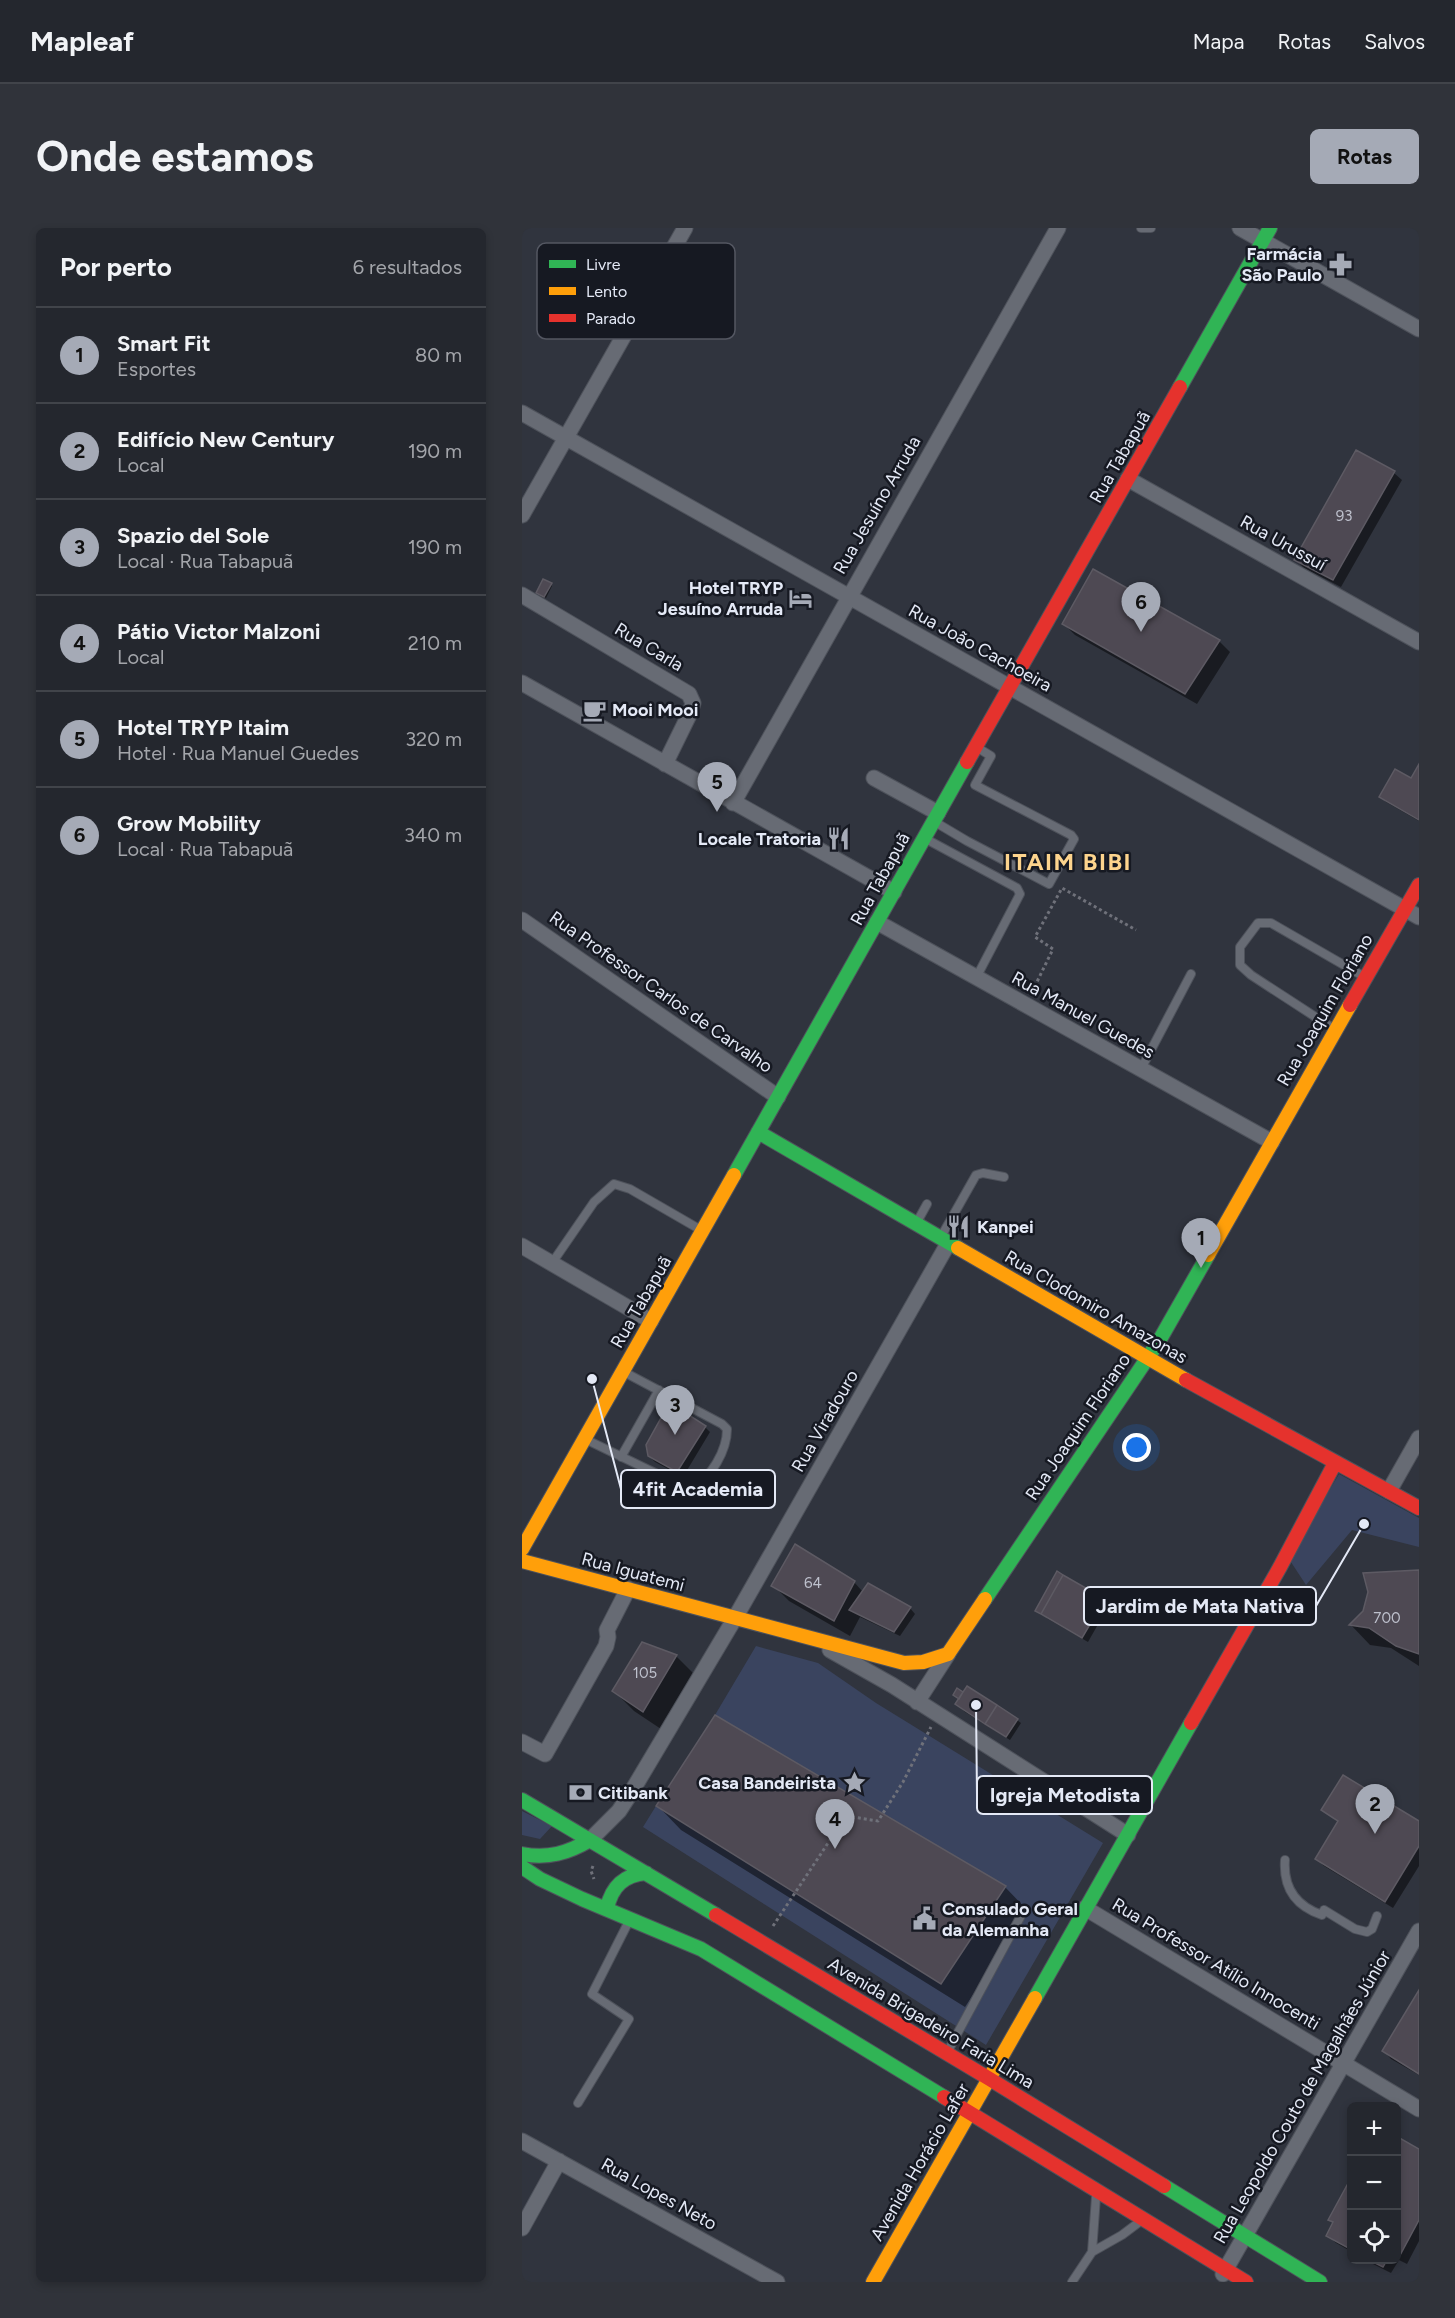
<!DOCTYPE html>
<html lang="pt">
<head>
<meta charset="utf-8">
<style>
  :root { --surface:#24272e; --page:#30333a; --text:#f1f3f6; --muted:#a3a5aa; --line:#41444a; --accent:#a5aab6 }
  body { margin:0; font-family:Figtree,sans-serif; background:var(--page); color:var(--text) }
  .controls { position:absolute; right:18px; bottom:18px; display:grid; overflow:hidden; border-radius:9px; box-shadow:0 3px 9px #0003 }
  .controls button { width:54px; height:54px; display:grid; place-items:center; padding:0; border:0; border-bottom:2px solid var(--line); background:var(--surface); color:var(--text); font:30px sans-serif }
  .you { position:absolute; left:615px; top:1220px; width:21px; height:21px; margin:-15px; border:4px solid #fff; border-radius:50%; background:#1a73e8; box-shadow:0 0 0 9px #1a73e833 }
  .badge { display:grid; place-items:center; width:39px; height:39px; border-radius:50%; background:var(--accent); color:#111; font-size:20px; font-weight:700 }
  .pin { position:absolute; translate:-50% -50px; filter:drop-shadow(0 2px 3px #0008) }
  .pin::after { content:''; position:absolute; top:32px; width:21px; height:18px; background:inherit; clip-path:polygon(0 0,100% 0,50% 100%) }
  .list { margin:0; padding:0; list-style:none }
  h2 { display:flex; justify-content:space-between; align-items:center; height:78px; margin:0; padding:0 24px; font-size:26px }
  h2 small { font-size:20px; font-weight:400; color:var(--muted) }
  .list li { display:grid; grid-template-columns:39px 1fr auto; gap:18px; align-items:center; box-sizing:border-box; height:96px; padding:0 24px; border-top:2px solid var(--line) }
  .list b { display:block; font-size:22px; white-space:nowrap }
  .list p { margin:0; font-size:20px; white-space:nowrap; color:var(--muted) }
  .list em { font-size:20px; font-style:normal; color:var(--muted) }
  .icon { flex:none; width:33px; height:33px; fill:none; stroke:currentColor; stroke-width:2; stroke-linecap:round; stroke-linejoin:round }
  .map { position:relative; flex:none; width:897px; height:2054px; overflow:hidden; border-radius:9px }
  header { display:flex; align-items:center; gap:36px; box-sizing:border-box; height:84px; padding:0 30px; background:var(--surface); border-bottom:2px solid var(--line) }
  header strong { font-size:28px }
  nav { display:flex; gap:33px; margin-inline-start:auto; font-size:21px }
  .intro { display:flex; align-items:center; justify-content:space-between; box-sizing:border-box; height:144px; padding:0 36px }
  h1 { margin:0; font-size:42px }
  .button { padding:15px 27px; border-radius:9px; background:var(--accent); color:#111; font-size:21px; font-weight:700 }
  main { display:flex; gap:36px; padding:0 36px }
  aside { flex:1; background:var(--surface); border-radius:9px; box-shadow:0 3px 9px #0003 }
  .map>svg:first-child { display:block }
  .green { fill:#3a445f }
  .shadow { fill:#0007 }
  .building { fill:#4e4953; stroke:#5d5a63; stroke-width:1.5 }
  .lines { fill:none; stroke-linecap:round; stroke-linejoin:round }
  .lane-casing { stroke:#4e525b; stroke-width:10 }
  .street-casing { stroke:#4e525b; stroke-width:17 }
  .fast-casing { stroke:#4e525b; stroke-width:16 }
  .slow-casing { stroke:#4e525b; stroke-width:16 }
  .jam-casing { stroke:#4e525b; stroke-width:16 }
  .path { stroke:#6f717a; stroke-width:3; stroke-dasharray:3 3; stroke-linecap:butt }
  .lane { stroke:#676b74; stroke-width:8 }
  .street { stroke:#676b74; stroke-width:15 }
  .fast { stroke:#30b455; stroke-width:14 }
  .slow { stroke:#ff9f0a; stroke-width:14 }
  .jam { stroke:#e5322d; stroke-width:14 }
  .labels { text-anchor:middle; stroke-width:5; stroke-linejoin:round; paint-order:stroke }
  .number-label { font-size:15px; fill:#bec1cd }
  .poi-label { font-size:18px; font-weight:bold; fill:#e4e9f6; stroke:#161922; text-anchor:end }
  .street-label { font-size:18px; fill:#e4e9f6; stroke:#161922 }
  .district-label { font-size:24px; font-weight:bold; letter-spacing:1.5px; fill:#fdd48d; stroke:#161922 }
  .key { fill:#161922; stroke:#545762; stroke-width:1.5 }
  .key-label { font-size:16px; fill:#e4e9f6 }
  .leader { fill:none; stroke:#e4e9f6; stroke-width:2 }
  .callout-dot { fill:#e4e9f6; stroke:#161922; stroke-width:2 }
  .callout { fill:#161922; stroke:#e4e9f6; stroke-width:2 }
  .callout-label { font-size:20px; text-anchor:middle; font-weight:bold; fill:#e4e9f6 }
</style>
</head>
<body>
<header>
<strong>Mapleaf</strong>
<nav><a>Mapa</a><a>Rotas</a><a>Salvos</a></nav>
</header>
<div class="intro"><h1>Onde estamos</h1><a class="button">Rotas</a></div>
<main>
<aside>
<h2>Por perto<small>6 resultados</small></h2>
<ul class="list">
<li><span class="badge">1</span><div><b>Smart Fit</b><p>Esportes</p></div><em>80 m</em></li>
<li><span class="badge">2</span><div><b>Edifício New Century</b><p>Local</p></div><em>190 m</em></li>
<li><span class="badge">3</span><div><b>Spazio del Sole</b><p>Local · Rua Tabapuã</p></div><em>190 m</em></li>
<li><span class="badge">4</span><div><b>Pátio Victor Malzoni</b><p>Local</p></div><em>210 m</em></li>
<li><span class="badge">5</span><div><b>Hotel TRYP Itaim</b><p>Hotel · Rua Manuel Guedes</p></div><em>320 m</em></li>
<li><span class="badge">6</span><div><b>Grow Mobility</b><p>Local · Rua Tabapuã</p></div><em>340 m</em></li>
</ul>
</aside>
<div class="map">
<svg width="897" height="2054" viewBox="0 0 897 2054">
  <rect width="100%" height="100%" fill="#30343e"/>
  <path class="green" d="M817 1246 897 1290V1319L830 1302 784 1357 767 1331Z
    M234 1418 296 1435 354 1475 581 1615 464 1817 121 1599 134 1578 419 1756 483 1658 193 1487Z
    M0 1583 30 1598 18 1611 0 1607Z"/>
  <path class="shadow" d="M834 224 872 245 880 252 819 359 782 340 774 332Z
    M29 356 30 358 24 370 17 366Z
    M541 395 697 413 708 424 675 476 553 407Z
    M897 539V593L864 574 859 569 889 552Z
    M183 1199 188 1204 161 1249 133 1234 127 1228Z
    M897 1343V1438L869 1420 848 1417 829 1397 843 1383Z
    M332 1354 341 1364 388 1380 393 1386 378 1408 338 1389 328 1408 267 1373 251 1357Z
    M582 1372 587 1377 566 1414 526 1391 520 1385Z
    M154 1428 174 1448 142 1503 112 1483 92 1463Z
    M435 1476 495 1492 499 1495 488 1512 443 1484Z
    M136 1578 483 1659 506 1683 443 1779 159 1602Z
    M801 1582 897 1595V1638L871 1680 802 1638 795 1631 817 1595Z
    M897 1765V1847L869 1831 862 1823Z
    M874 1910 897 1922V2013L885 2036 877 2032 869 2045 843 2032H874Z
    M830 1952V2024L814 2015 806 2008 812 1996 808 1991Z"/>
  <path class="building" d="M834 222 873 243 811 352 772 332Z
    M571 341 698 412 663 466 540 396Z
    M21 351 30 355 22 369 14 365Z
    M897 536V592L857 569 873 541 889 550Z
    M152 1180H156L184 1198 155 1244 126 1228 124 1217 144 1181Z
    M273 1316 333 1353 312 1393 249 1358Z
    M897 1342V1426L874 1418 847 1400 827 1397 841 1383 846 1364 841 1345Z
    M535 1343 541 1347 519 1386 513 1383Z
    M541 1347 583 1371 560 1410 519 1386Z
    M346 1355 389 1379 372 1404 327 1382Z
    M120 1414 155 1427 121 1484 90 1463Z
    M445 1458 475 1477 463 1496 433 1476Z
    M435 1460 441 1464 437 1471 431 1467Z
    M475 1477 496 1491 484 1509 463 1496Z
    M193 1487 484 1658 419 1756 134 1578Z
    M821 1547 897 1593V1618L863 1674 793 1631 816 1593 799 1582Z
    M897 1762V1846L860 1823Z
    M874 1908 897 1921V1992L877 2029 874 2028Z
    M830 1948V2022L804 2008 811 1994 806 1992Z
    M847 2032H865L861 2039Z"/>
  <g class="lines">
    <defs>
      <path id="lane" d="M619 0H629
        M413 594 445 613 527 656 552 611 549 607 453 557 469 528 456 520
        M404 611 495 660 498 666 454 750
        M812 801 729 747 718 737V719L736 695H749L841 748
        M619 841 669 746
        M395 994 405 976
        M420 1007 454 947 461 945 482 949
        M30 1035 72 974 92 956 108 961 179 1002
        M65 1212 158 1257 171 1260C189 1249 205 1223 205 1201L200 1196 102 1144
        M99 1229 137 1162
        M763 1632C761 1660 774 1678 800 1687L802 1682 833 1701 845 1704 850 1701 855 1688
        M427 1821 501 1684
        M56 1875 107 1791 70 1766 106 1695
        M570 2024 574 1969
        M550 2054 570 2024 600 2007 616 1995"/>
      <path id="street" d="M718 0 897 101
        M0 185 897 689
        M606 251 897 414
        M0 287 163 0
        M0 367 167 466 171 475 168 485 143 536
        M0 455 372 664
        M352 550 416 585
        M211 575 536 0
        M0 692 256 869
        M355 694 750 914
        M0 1018 129 1093
        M867 1263 897 1210
        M308 1422 370 1457 606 1607
        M395 1474 426 1426
        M0 1514 23 1526 84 1418 86 1409 85 1402 106 1361
        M68 1612 97 1583 110 1563 213 1390 427 1014
        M563 1680 897 1881
        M0 1913 255 2054
        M0 2000 37 1933
        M701 2046 897 1703"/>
      <path id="fast" d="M658 159 748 0
        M236 904 436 1020
        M212 947 445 534
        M463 1371 637 1113 686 1027
        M0 1572 194 1687
        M0 1626C26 1631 46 1625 68 1612
        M0 1639 18 1651 60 1671 179 1721 422 1869
        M85 1680C90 1658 102 1647 124 1645
        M513 1770 669 1495
        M642 1958 798 2054"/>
      <path id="slow" d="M436 1020 664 1152
        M686 1027 828 777
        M0 1321 212 947
        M0 1333 382 1435 401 1434 426 1426 463 1371
        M351 2054 513 1770"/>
      <path id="jam" d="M445 534 658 159
        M828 777 897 657
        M664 1152 897 1280
        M669 1495 758 1339 813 1235
        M194 1687 466 1850 642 1958
        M422 1869 724 2054"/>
    </defs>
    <use href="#lane" class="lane-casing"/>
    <use href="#street" class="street-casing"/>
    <use href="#fast" class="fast-casing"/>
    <use href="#slow" class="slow-casing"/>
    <use href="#jam" class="jam-casing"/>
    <path class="path" d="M510 764 531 721 513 709 540 660 614 702
      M71 1638 69 1643 72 1651
      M251 1698 324 1588 356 1593 381 1554 409 1499"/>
    <use href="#lane" class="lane"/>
    <use href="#street" class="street"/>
    <use href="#fast" class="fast"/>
    <use href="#slow" class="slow"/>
    <use href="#jam" class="jam"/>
  </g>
  <defs>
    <symbol id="pharmacy-bare" viewBox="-9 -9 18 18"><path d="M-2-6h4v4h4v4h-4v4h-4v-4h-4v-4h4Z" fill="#a5aab6" stroke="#161922" stroke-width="2.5" paint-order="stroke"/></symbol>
    <symbol id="hotel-bare" viewBox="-9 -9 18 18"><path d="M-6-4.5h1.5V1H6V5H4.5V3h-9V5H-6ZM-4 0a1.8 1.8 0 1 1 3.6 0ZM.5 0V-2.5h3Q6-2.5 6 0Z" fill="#a5aab6" stroke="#161922" stroke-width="2.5" paint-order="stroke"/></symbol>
    <symbol id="cafe-bare" viewBox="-9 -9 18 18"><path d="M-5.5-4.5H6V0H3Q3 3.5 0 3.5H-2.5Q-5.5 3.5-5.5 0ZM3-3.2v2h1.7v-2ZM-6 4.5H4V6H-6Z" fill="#a5aab6" stroke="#161922" stroke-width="2.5" paint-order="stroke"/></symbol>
    <symbol id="restaurant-bare" viewBox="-9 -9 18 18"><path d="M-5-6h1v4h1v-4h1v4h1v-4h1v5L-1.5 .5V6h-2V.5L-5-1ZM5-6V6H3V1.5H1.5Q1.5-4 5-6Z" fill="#a5aab6" stroke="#161922" stroke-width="2.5" paint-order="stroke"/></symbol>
    <symbol id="sight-bare" viewBox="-9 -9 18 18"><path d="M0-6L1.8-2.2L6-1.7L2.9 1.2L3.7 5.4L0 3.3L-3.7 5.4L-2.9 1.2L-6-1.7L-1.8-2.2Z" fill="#a5aab6" stroke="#161922" stroke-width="2.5" paint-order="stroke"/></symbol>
    <symbol id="bank-bare" viewBox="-9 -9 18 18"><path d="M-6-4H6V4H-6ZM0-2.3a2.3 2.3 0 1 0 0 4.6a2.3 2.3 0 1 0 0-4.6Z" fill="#a5aab6" stroke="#161922" stroke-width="2.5" paint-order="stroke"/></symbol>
    <symbol id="civic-bare" viewBox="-9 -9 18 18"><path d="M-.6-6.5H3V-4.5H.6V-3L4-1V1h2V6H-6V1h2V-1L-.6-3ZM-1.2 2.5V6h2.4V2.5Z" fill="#a5aab6" stroke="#161922" stroke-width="2.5" paint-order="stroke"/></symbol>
  </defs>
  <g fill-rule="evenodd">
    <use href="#pharmacy-bare" x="802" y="20" width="33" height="33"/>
    <use href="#hotel-bare" x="262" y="354" width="33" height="33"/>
    <use href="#cafe-bare" x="56" y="466" width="33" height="33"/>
    <use href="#restaurant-bare" x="300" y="594" width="33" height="33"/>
    <use href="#restaurant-bare" x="420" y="982" width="33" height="33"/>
    <use href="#sight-bare" x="316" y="1538" width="33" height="33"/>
    <use href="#bank-bare" x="42" y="1548" width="33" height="33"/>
    <use href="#civic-bare" x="386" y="1674" width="33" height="33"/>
  </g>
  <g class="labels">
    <g class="number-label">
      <text x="822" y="293">93</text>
      <text x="291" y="1360">64</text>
      <text x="865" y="1395">700</text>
      <text x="123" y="1450">105</text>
    </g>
    <g class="poi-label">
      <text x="800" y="32">Farmácia<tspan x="800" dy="21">São Paulo</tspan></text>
      <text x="261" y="366">Hotel TRYP<tspan x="261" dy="21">Jesuíno Arruda</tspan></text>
      <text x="90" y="488" text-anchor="start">Mooi Mooi</text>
      <text x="299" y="617">Locale Tratoria</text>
      <text x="455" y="1005" text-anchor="start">Kanpei</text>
      <text x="314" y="1561">Casa Bandeirista</text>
      <text x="76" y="1571" text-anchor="start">Citibank</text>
      <text x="420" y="1687" text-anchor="start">Consulado Geral<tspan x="420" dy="21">da Alemanha</tspan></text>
    </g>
    <g class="street-label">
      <text transform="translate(598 229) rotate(-60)" y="6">Rua Tabapuã</text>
      <text transform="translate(355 277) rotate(-60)" y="6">Rua Jesuíno Arruda</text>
      <text transform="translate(761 315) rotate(29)" y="6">Rua Urussuí</text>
      <text transform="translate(127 419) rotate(31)" y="6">Rua Carla</text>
      <text transform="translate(458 420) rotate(29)" y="6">Rua João Cachoeira</text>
      <text transform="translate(358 651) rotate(-61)" y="6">Rua Tabapuã</text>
      <text transform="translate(139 764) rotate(35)" y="6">Rua Professor Carlos de Carvalho</text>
      <text transform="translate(803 782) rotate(-60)" y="6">Rua Joaquim Floriano</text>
      <text transform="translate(561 787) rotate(29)" y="6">Rua Manuel Guedes</text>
      <text transform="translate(119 1074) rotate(-60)" y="6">Rua Tabapuã</text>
      <text transform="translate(574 1079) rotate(30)" y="6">Rua Clodomiro Amazonas</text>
      <text transform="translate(303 1193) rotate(-60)" y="6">Rua Viradouro</text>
      <text transform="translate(556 1199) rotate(-56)" y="6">Rua Joaquim Floriano</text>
      <text transform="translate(111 1344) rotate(15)" y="6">Rua Iguatemi</text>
      <text transform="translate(694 1736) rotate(31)" y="6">Rua Professor Atílio Innocenti</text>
      <text transform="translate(409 1795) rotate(31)" y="6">Avenida Brigadeiro Faria Lima</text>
      <text transform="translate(780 1869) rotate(-60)" y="6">Rua Leopoldo Couto de Magalhães Júnior</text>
      <text transform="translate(398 1934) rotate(-60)" y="6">Avenida Horácio Lafer</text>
      <text transform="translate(137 1966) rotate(29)" y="6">Rua Lopes Neto</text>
    </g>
    <g class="district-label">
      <text x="546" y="642">ITAIM BIBI</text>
    </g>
  </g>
  <rect x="15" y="15" width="198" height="96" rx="9" class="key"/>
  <rect x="27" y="32" width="27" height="8" fill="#30b455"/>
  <rect x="27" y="59" width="27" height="8" fill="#ff9f0a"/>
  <rect x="27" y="86" width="27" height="8" fill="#e5322d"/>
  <g class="key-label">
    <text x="64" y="42">Livre</text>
    <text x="64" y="69">Lento</text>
    <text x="64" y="96">Parado</text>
  </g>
  <path class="leader" d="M70 1151L99 1261M842 1296L794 1378M454 1477L455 1567"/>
  <g class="callout-dot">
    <circle cx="70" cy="1151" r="6"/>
    <circle cx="842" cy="1296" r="6"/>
    <circle cx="454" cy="1477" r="6"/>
  </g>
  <g class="callout">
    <rect x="99" y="1242" width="154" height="38" rx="6"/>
    <rect x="562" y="1359" width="232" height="38" rx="6"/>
    <rect x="455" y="1548" width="175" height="38" rx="6"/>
  </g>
  <g class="callout-label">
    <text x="176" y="1268">4fit Academia</text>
    <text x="678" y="1385">Jardim de Mata Nativa</text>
    <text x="543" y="1574">Igreja Metodista</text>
  </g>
</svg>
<div class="controls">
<button>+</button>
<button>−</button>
<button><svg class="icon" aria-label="locate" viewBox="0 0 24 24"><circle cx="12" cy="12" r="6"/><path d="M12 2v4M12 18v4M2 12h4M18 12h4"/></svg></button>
</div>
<div class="you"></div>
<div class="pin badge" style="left:679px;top:1040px">1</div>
<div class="pin badge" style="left:853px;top:1606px">2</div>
<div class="pin badge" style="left:153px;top:1207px">3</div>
<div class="pin badge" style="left:313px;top:1621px">4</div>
<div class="pin badge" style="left:195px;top:584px">5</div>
<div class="pin badge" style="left:619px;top:404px">6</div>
</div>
</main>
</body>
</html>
